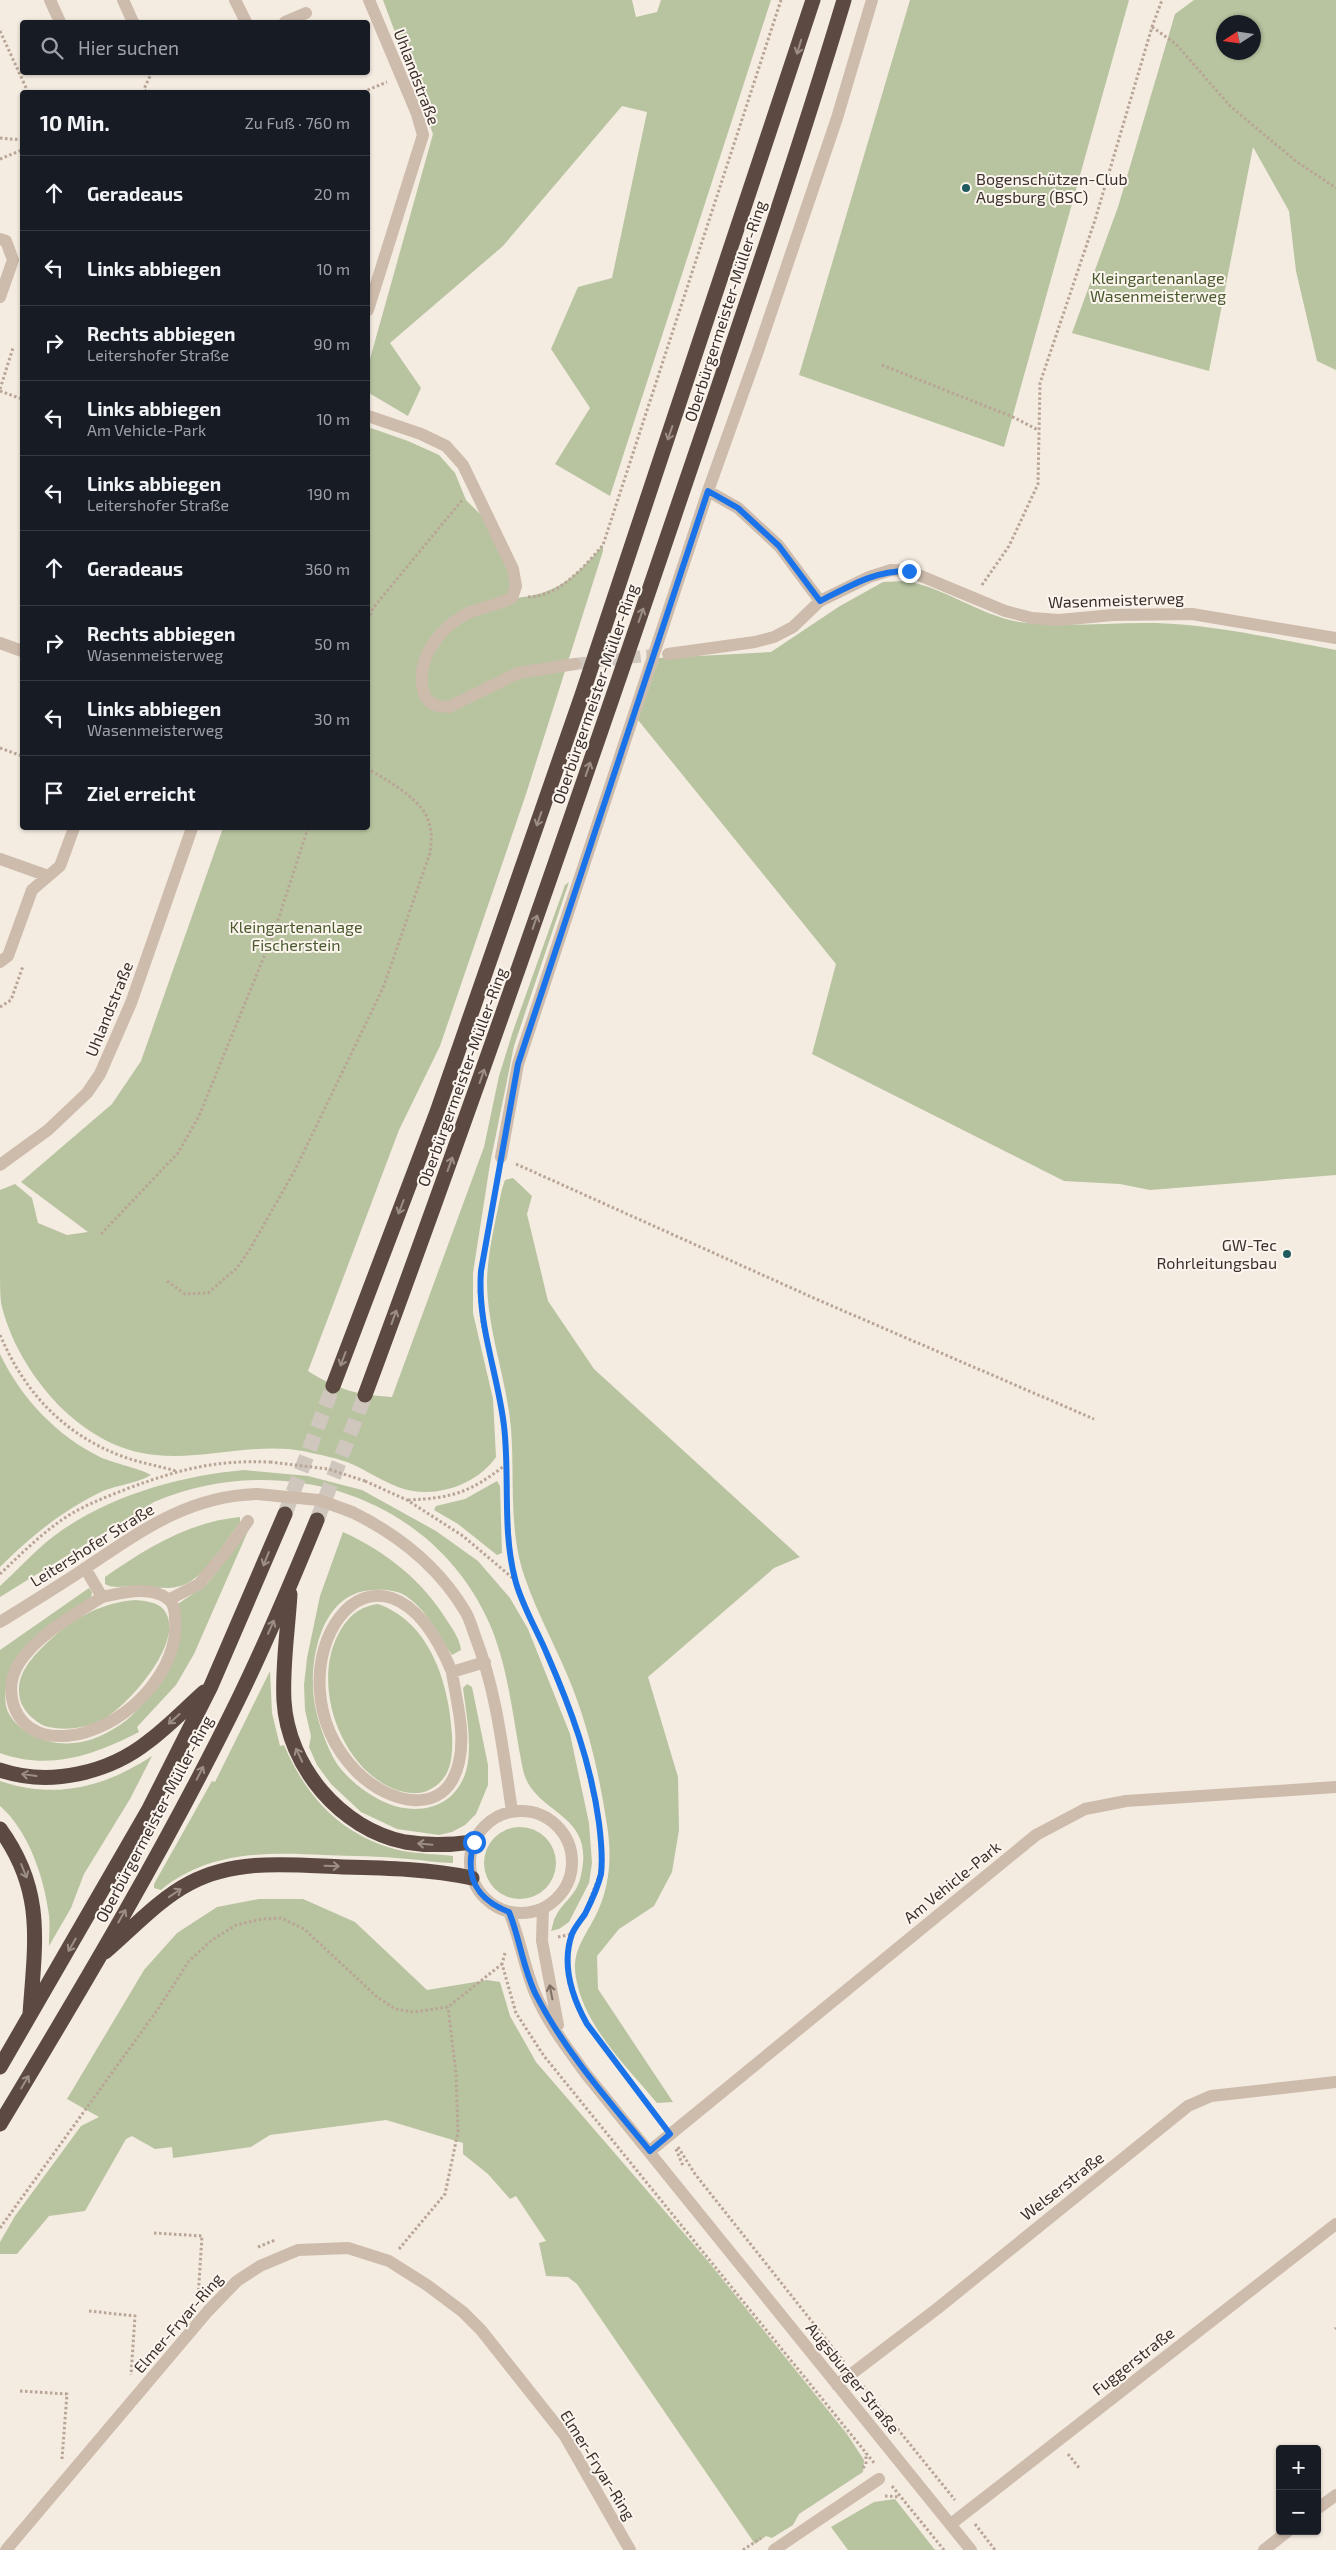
<!DOCTYPE html>
<html lang="de">
<head>
<meta charset="utf-8">
<style>
  :root { --surface:#171b24; --page:#20242c; --text:#f1f3f6; --muted:#9ea1a6; --line:#363941 }
  body { margin:0; font-family:"Exo 2",sans-serif; background:var(--page); color:var(--text) }
  .controls { position:absolute; right:15px; bottom:15px; display:grid; overflow:hidden; border-radius:5px; box-shadow:0 1px 4px #0004 }
  .controls button { width:45px; height:45px; display:grid; place-items:center; padding:0; border:0; border-bottom:1px solid var(--line); background:var(--surface); color:var(--text); font:25px sans-serif }
  .compass { position:absolute; left:1216px; top:15px; width:45px; height:45px; border-radius:50%; background:var(--surface); box-shadow:0 1px 4px #0004; rotate:258deg }
  .stop { position:absolute; width:15px; height:15px; margin:-11px; border:4px solid #1a73e8; border-radius:50%; background:#fff }
  .stop.end { background:#1a73e8; border-color:#fff; box-shadow:0 1px 5px #0008 }
  .list { margin:0; padding:0; list-style:none }
  h2 { display:flex; justify-content:space-between; align-items:center; height:65px; margin:0; padding:0 20px; font-size:21px }
  h2 small { font-size:16px; font-weight:400; color:var(--muted) }
  .list li { display:grid; grid-template-columns:32px 1fr auto; gap:15px; align-items:center; box-sizing:border-box; height:75px; padding:0 20px; border-top:1px solid var(--line) }
  .list b { display:block; font-size:19px; white-space:nowrap }
  .list p { margin:0; font-size:16px; white-space:nowrap; color:var(--muted) }
  .list em { font-size:16px; font-style:normal; color:var(--muted) }
  .icon { flex:none; width:28px; height:28px; fill:none; stroke:currentColor; stroke-width:2; stroke-linecap:round; stroke-linejoin:round }
  .map { position:relative; flex:none; width:1336px; height:2550px; overflow:hidden }
  .search { position:absolute; background:var(--surface); box-shadow:0 1px 4px #0004; left:20px; top:20px; width:350px; height:55px; display:flex; align-items:center; gap:12px; box-sizing:border-box; padding:0 18px; border-radius:5px; color:var(--muted); font-size:19px }
  .panel { position:absolute; background:var(--surface); box-shadow:0 1px 4px #0004; left:20px; top:90px; width:350px; height:740px; border-radius:5px }
  .map>svg:first-child { display:block }
  .green { fill:#b8c4a0; fill-rule:evenodd }
  .lines { fill:none; stroke-linecap:round; stroke-linejoin:round }
  .minor-tunnel { stroke:#cfc6bd; stroke-width:12; stroke-dasharray:12 6; stroke-linecap:butt }
  .highway-tunnel { stroke:#cfc6bd; stroke-width:15; stroke-dasharray:15 8; stroke-linecap:butt }
  .path { stroke:#b9a596; stroke-width:3; stroke-dasharray:2.5 2.5; stroke-linecap:butt }
  .minor { stroke:#cdbbac; stroke-width:12 }
  .highway { stroke:#5c4a42; stroke-width:15 }
  .path-bridge { stroke:#b9a596; stroke-width:3; stroke-dasharray:2.5 2.5; stroke-linecap:butt }
  .minor-bridge { stroke:#cdbbac; stroke-width:12 }
  .oneway { stroke:#9c8e87 }
  .oneway2 { stroke:#7d6f65 }
  .route { stroke:#1a73e8; stroke-width:6 }
  .poi-dot { fill:#1f5a5e; stroke:#fbf5ee; stroke-width:2 }
  .labels { text-anchor:middle; stroke-width:4; stroke-linejoin:round; paint-order:stroke }
  .street-label { font-size:16px; fill:#3b302b; stroke:#fbf5ee }
  .poi-label { font-size:16px; fill:#3b302b; stroke:#fbf5ee; text-anchor:start }
  .park-label { font-size:16px; fill:#4a5a2e; stroke:#fbf5ee }
</style>
</head>
<body>
<div class="map">
<svg width="1336" height="2550" viewBox="0 0 1336 2550">
  <rect width="100%" height="100%" fill="#f4ebe1"/>
  <path class="green" d="M383 0H632L636 17 657 12 661 0H771L610 496 555 464 590 408 551 349 578 287 612 278 647 112 622 106 503 246 390 343 421 388 408 416 369 393 370 359 433 134Z
    M910 0H1129L1004 447 799 375Z
    M1194 0H1336V370L1317 361 1296 271 1289 211 1253 147 1209 371 1072 333 1118 207 1175 14ZM1224 22H1254V52H1224Z
    M368 427 408 441 439 455 455 473 466 500 491 525 513 569 512 598C555 596 576 577 603 545V551L526 794 440 1046 399 1130 308 1371C338 1390 358 1395 392 1397L484 1147 499 1076 513 1031 565 885 569 882 514 1046 490 1164 473 1273V1313L493 1399 496 1457C479 1482 443 1496 413 1491 393 1488 373 1474 354 1465 339 1458 320 1455 303 1451 255 1442 205 1460 156 1455 81 1449 17 1372 1 1303 0 1293 0 1280 0 1269 0 1243 0 1216 0 1190L15 1184 32 1198 38 1223 67 1235 88 1232 21 1182 112 1104 141 1061 223 828H368Z
    M905 581C944 587 979 615 1019 622 1064 628 1110 622 1156 623 1216 625 1276 639 1336 650V1175L1150 1190 1120 1184 1064 1181 812 1054 836 964 638 720 659 658 771 652 840 606 883 582Z
    M513 1178 532 1196 527 1214 548 1301 594 1369 800 1557 774 1568 648 1677 678 1777 679 1830 672 1872 654 1906 619 1929 597 1956 598 1989 673 2102 657 2103C627 2067 584 2026 576 1978 571 1952 585 1937 596 1915 610 1887 612 1856 607 1825 600 1779 590 1733 573 1689 559 1652 538 1616 525 1578 508 1530 515 1479 511 1429 507 1379 487 1331 487 1280 488 1250 496 1219 502 1189L505 1180Z
    M0 1354C21 1398 57 1436 100 1457 113 1463 142 1469 151 1475 138 1483 118 1485 103 1491 63 1510 31 1536 0 1567Z
    M244 1470 308 1476 362 1490 436 1531 478 1561 510 1598 528 1629 570 1734 589 1823 592 1863 589 1883 569 1922 559 1929 551 1931C553 1926 553 1920 556 1916 563 1901 577 1896 581 1875 596 1811 534 1816 523 1770 513 1722 510 1674 491 1627 435 1495 281 1448 154 1502L0 1597V1586C18 1570 34 1551 54 1536 107 1496 179 1476 244 1470Z
    M497 1481 500 1486 502 1553 497 1555 458 1524 434 1510 436 1506 465 1499Z
    M240 1517V1523C221 1545 203 1587 169 1588 159 1588 149 1587 138 1586 126 1585 116 1590 105 1584V1577C147 1548 188 1522 240 1517Z
    M248 1531 194 1654 176 1685 137 1727 139 1732C94 1755 50 1771 0 1753V1650L89 1588 92 1592 91 1598 66 1616 7 1681C5 1691 4 1703 8 1712 19 1734 50 1746 74 1743 90 1742 106 1734 120 1725 139 1712 149 1694 161 1675 176 1651 186 1632 178 1604L207 1584Z
    M343 1532C387 1552 423 1581 448 1622 454 1631 460 1640 461 1650L452 1655C437 1634 428 1611 406 1596 397 1590 383 1589 373 1590 321 1592 309 1659 314 1700 317 1720 326 1746 337 1764 348 1779 363 1791 380 1800 413 1817 454 1811 466 1771 473 1746 466 1713 463 1688L467 1684 472 1687 488 1765V1785L476 1814 465 1825 452 1832 439 1835 397 1829 361 1812 331 1784 317 1765 309 1747 311 1736 305 1710 304 1685 307 1658 320 1596Z
    M136 1600C145 1601 158 1602 164 1610 187 1639 130 1703 107 1717 89 1728 65 1732 45 1726 35 1722 22 1710 20 1699 14 1674 34 1655 51 1639 75 1617 104 1602 136 1600Z
    M378 1604C430 1622 449 1683 452 1734 453 1757 452 1780 427 1791 416 1795 405 1793 394 1789 340 1767 310 1683 340 1631 350 1615 359 1607 378 1604Z
    M270 1671 272 1713 280 1746 284 1745C307 1799 344 1838 403 1851 420 1854 436 1854 453 1856V1863C439 1863 423 1860 408 1859 380 1856 352 1856 324 1855 266 1852 208 1851 161 1890L154 1888V1884L212 1781 215 1782Z
    M152 1756 130 1799 84 1874 71 1908 49 1946C49 1936 50 1925 49 1915 44 1878 29 1831 0 1806V1781C56 1800 105 1787 152 1756Z
    M484 1863a36 36 0 1 1 72 0a36 36 0 1 1-72 0Z
    M259 1899H303L355 1922 427 1990 487 1980 500 1982 510 2016 536 2062 707 2260 847 2434 864 2460 863 2472 799 2514 793 2525 772 2538 766 2536 755 2544 577 2284 568 2277 546 2276 539 2243 546 2241 516 2196 510 2199 488 2174 463 2154V2143L386 2120 270 2135 251 2147 173 2158 172 2147 155 2149 132 2136 126 2139 85 2211 49 2216 17 2254H0V2242L15 2216 81 2126 99 2117 67 2099 144 1970 177 1933 217 1907Z
    M895 2499 935 2550H848L831 2527 874 2502Z"/>
  <g class="lines">
    <path class="minor-tunnel" d="M575 664 662 654"/>
    <path class="highway-tunnel" d="M285 1514 333 1386
      M317 1520 365 1395"/>
    <path class="path" d="M1152 27 1176 44 1230 106 1297 162 1336 188
      M0 31 28 92
      M146 92 144 89 152 72
      M363 92 387 82
      M0 138 22 140
      M0 159 22 150
      M882 365 1013 417 1038 430
      M0 389 13 348
      M0 391 22 399
      M982 585 1009 546 1038 484 1040 383 1095 220 1152 27 1162 0
      M528 597C560 596 584 567 603 545L781 0
      M368 620 373 608 463 499
      M0 748 22 756
      M0 1007 11 1000 23 966
      M516 1164 816 1299 1094 1419
      M498 1172 479 1291 482 1323 500 1400 504 1429 510 1545 515 1580
      M101 1234 178 1153 199 1116 274 932 308 828
      M167 1281 185 1294 208 1293 237 1268 250 1249 295 1170 383 988 430 853C432 840 432 827 426 815 418 798 384 778 368 769
      M0 1335C25 1393 64 1435 124 1457 141 1463 159 1466 176 1471
      M365 1481 407 1500 463 1536 515 1580 578 1730 599 1822 602 1849 600 1874 584 1914 572 1934 567 1962 569 1983 577 2005 587 2024 660 2122
      M408 1500C452 1498 469 1493 504 1466
      M0 1574C20 1555 40 1535 63 1519 84 1505 106 1497 129 1488 181 1469 214 1460 270 1462
      M558 1937 572 1934
      M505 1953 502 1964 516 2013 544 2056 875 2464
      M678 2147 695 2174 844 2362
      M676 2149 683 2166
      M0 2228 158 2009 189 1961 212 1940 236 1925 262 1919 281 1918 304 1929 376 1996 395 2009 414 2012 448 2007 502 1964
      M154 2233 202 2236 198 2298
      M258 2247 275 2240
      M399 2249 445 2194 458 2132 456 2073 448 2007
      M89 2311 135 2316 131 2375
      M1335 2329 1336 2328
      M863 2386 955 2500
      M20 2391 67 2394 62 2459
      M1068 2454 1080 2469
      M863 2468 866 2464V2453
      M892 2486 944 2550
      M885 2496 900 2497
      M975 2524 995 2550
      M743 2550 761 2538"/>
    <path class="minor" d="M50 0 60 22
      M123 0 133 22
      M235 0 246 22
      M285 22 306 13
      M0 239 6 241 13 260 0 297
      M368 310 423 135 417 114 369 0
      M368 416 421 434 446 446 463 465 513 569 516 586 512 598C498 605 482 607 468 613 440 627 416 658 423 690 425 703 437 707 449 707L518 673 575 664
      M708 491 738 508 779 546 820 601
      M0 643 22 651
      M668 654 755 642 774 637 793 627 820 601 869 577 891 570 909 571 1005 611 1032 618 1059 620 1113 615 1192 614 1336 638
      M0 859 48 876
      M0 962 8 956 32 890 60 866 74 828
      M501 1157 518 1064 708 491 758 351 837 118 872 0
      M0 1165 48 1130 87 1093 100 1074 131 1003 192 828
      M352 1512C399 1535 438 1566 465 1611 470 1619 472 1628 475 1636 497 1692 503 1752 512 1811
      M85 1568 102 1597C74 1615 38 1634 19 1663 3 1689 12 1724 43 1734 58 1738 78 1736 92 1730 135 1715 179 1667 175 1619 175 1612 174 1603 168 1599 150 1585 122 1593 102 1597
      M170 1599 199 1584 225 1553 248 1521
      M0 1622C29 1604 59 1586 87 1567 142 1530 189 1496 257 1494
      M452 1672C456 1700 466 1733 459 1762 446 1820 387 1803 356 1771 259 1670 378 1494 452 1672L485 1662
      M470 1862a51 51 0 1 1 102 0a51 51 0 1 1-102 0Z
      M543 1908 542 1941 558 2025
      M509 1912C520 1938 524 1967 535 1993 547 2022 568 2049 586 2074L971 2550
      M650 2151 1036 1835 1085 1809 1126 1801 1336 1787
      M837 2385 938 2308 1188 2106 1211 2096 1336 2082
      M1317 2509 1336 2495
      M951 2524 1336 2224
      M6 2550 208 2311 237 2281 260 2266 298 2250 348 2248 389 2261 427 2285 463 2312 481 2330 565 2436 630 2550
      M774 2550 879 2479
      M1264 2550 1288 2531"/>
    <path class="highway" d="M333 1386 437 1112 582 695 813 0
      M365 1395C473 1103 575 809 675 514 733 343 792 173 844 0
      M290 1594C288 1629 282 1666 284 1701 288 1767 341 1829 405 1842 428 1846 451 1845 473 1842
      M0 1770C50 1787 109 1773 149 1741 169 1726 186 1708 204 1692
      M0 1829C45 1891 35 1942 30 2014
      M105 1952C132 1929 159 1899 190 1883 237 1858 292 1865 343 1867 387 1868 430 1869 472 1878
      M0 2067 149 1809 211 1686 285 1514
      M0 2124C84 1985 167 1845 238 1700 267 1641 292 1581 317 1520"/>
    <path class="path-bridge" d="M270 1462 328 1469 365 1481"/>
    <path class="minor-bridge" d="M257 1494 319 1500 352 1512"/>
  </g>
  <defs><path id="oneway-shaft" d="M-6 0H5M1.5-3L5.5 0L1.5 3" fill="none" stroke-width="1.6" stroke-linecap="round" stroke-linejoin="round" transform="scale(1.25)"/></defs>
  <g class="oneway">
    <use href="#oneway-shaft" transform="translate(799 47) rotate(107)"/>
    <use href="#oneway-shaft" transform="translate(670 433) rotate(109)"/>
    <use href="#oneway-shaft" transform="translate(641 615) rotate(-71)"/>
    <use href="#oneway-shaft" transform="translate(588 769) rotate(-71)"/>
    <use href="#oneway-shaft" transform="translate(539 819) rotate(109)"/>
    <use href="#oneway-shaft" transform="translate(535 922) rotate(-71)"/>
    <use href="#oneway-shaft" transform="translate(482 1076) rotate(-71)"/>
    <use href="#oneway-shaft" transform="translate(450 1164) rotate(-70)"/>
    <use href="#oneway-shaft" transform="translate(401 1207) rotate(111)"/>
    <use href="#oneway-shaft" transform="translate(394 1317) rotate(-70)"/>
    <use href="#oneway-shaft" transform="translate(343 1359) rotate(111)"/>
    <use href="#oneway-shaft" transform="translate(266 1559) rotate(112)"/>
    <use href="#oneway-shaft" transform="translate(271 1627) rotate(-66)"/>
    <use href="#oneway-shaft" transform="translate(174 1719) rotate(138)"/>
    <use href="#oneway-shaft" transform="translate(299 1755) rotate(-115)"/>
    <use href="#oneway-shaft" transform="translate(200 1773) rotate(-63)"/>
    <use href="#oneway-shaft" transform="translate(29 1775) rotate(-172)"/>
    <use href="#oneway-shaft" transform="translate(425 1844) rotate(-175)"/>
    <use href="#oneway-shaft" transform="translate(332 1866) rotate(2)"/>
    <use href="#oneway-shaft" transform="translate(24 1871) rotate(68)"/>
    <use href="#oneway-shaft" transform="translate(175 1893) rotate(-34)"/>
    <use href="#oneway-shaft" transform="translate(122 1916) rotate(-60)"/>
    <use href="#oneway-shaft" transform="translate(72 1945) rotate(120)"/>
    <use href="#oneway-shaft" transform="translate(25 2082) rotate(-59)"/>
  </g>
  <use class="oneway2" href="#oneway-shaft" transform="translate(551 1992) rotate(-101)"/>
  <g class="lines">
    <path class="route" d="M474 1842C464 1877 476 1899 509 1912 520 1939 523 1969 536 1995 566 2053 609 2101 650 2151L670 2134 587 2024C572 1997 561 1965 572 1934 575 1927 581 1920 585 1914 591 1902 598 1887 601 1874 603 1857 601 1839 599 1823 591 1763 571 1709 547 1654 537 1630 521 1604 515 1579 502 1529 510 1476 504 1426 498 1374 477 1324 481 1271L518 1064 708 491 738 508 779 546 820 601C850 586 876 570 909 571"/>
  </g>
  <g class="poi-dot">
    <circle cx="966" cy="188" r="5"/>
    <circle cx="1287" cy="1254" r="5"/>
  </g>
  <g class="labels">
    <g class="street-label">
      <text transform="translate(417 77) rotate(69)" y="6">Uhlandstraße</text>
      <text transform="translate(725 311) rotate(-72)" y="6">Oberbürgermeister-Müller-Ring</text>
      <text transform="translate(1116 600) rotate(-2)" y="6">Wasenmeisterweg</text>
      <text transform="translate(595 694) rotate(-71)" y="6">Oberbürgermeister-Müller-Ring</text>
      <text transform="translate(109 1009) rotate(-68)" y="6">Uhlandstraße</text>
      <text transform="translate(462 1077) rotate(-70)" y="6">Oberbürgermeister-Müller-Ring</text>
      <text transform="translate(92 1545) rotate(-32)" y="6">Leitershofer Straße</text>
      <text transform="translate(154 1819) rotate(-62)" y="6">Oberbürgermeister-Müller-Ring</text>
      <text transform="translate(952 1882) rotate(-39)" y="6">Am Vehicle-Park</text>
      <text transform="translate(1062 2186) rotate(-38)" y="6">Welserstraße</text>
      <text transform="translate(178 2323) rotate(-49)" y="6">Elmer-Fryar-Ring</text>
      <text transform="translate(1133 2361) rotate(-38)" y="6">Fuggerstraße</text>
      <text transform="translate(853 2378) rotate(51)" y="6">Augsburger Straße</text>
      <text transform="translate(598 2465) rotate(58)" y="6">Elmer-Fryar-Ring</text>
    </g>
    <g class="poi-label">
      <text x="976" y="185">Bogenschützen-Club<tspan x="976" dy="18">Augsburg (BSC)</tspan></text>
      <text x="1277" y="1251" text-anchor="end">GW-Tec<tspan x="1277" dy="18">Rohrleitungsbau</tspan></text>
    </g>
    <g class="park-label">
      <text x="1158" y="284">Kleingartenanlage<tspan x="1158" dy="18">Wasenmeisterweg</tspan></text>
      <text x="296" y="933">Kleingartenanlage<tspan x="296" dy="18">Fischerstein</tspan></text>
    </g>
  </g>
</svg>
<div class="controls">
<button>+</button>
<button>−</button>
</div>
<svg class="compass" viewBox="-18 -18 36 36"><path d="M0-13l5 13h-10z" fill="#e53935"/><path d="M0 13l5-13h-10z" fill="#9ea1a6"/></svg>
<div class="stop" style="left:474px;top:1842px"></div>
<div class="stop end" style="left:909px;top:571px"></div>
<div class="search"><svg class="icon" aria-label="search" viewBox="0 0 24 24"><circle cx="10" cy="10" r="6"/><path d="M15 15l6 6"/></svg>Hier suchen</div>
<section class="panel">
<h2>10 Min.<small>Zu Fuß · 760 m</small></h2>
<ul class="list">
<li><svg class="icon" aria-label="ahead" viewBox="0 0 24 24"><path d="M12 20V5M6 11l6-6 6 6"/></svg><div><b>Geradeaus</b></div><em>20 m</em></li>
<li><svg class="icon" aria-label="left" viewBox="0 0 24 24"><path d="M17 20v-9H6M10 6l-5 5 5 5"/></svg><div><b>Links abbiegen</b></div><em>10 m</em></li>
<li><svg class="icon" aria-label="right" viewBox="0 0 24 24"><path d="M7 20v-9h11M14 6l5 5-5 5"/></svg><div><b>Rechts abbiegen</b><p>Leitershofer Straße</p></div><em>90 m</em></li>
<li><svg class="icon" aria-label="left" viewBox="0 0 24 24"><path d="M17 20v-9H6M10 6l-5 5 5 5"/></svg><div><b>Links abbiegen</b><p>Am Vehicle-Park</p></div><em>10 m</em></li>
<li><svg class="icon" aria-label="left" viewBox="0 0 24 24"><path d="M17 20v-9H6M10 6l-5 5 5 5"/></svg><div><b>Links abbiegen</b><p>Leitershofer Straße</p></div><em>190 m</em></li>
<li><svg class="icon" aria-label="ahead" viewBox="0 0 24 24"><path d="M12 20V5M6 11l6-6 6 6"/></svg><div><b>Geradeaus</b></div><em>360 m</em></li>
<li><svg class="icon" aria-label="right" viewBox="0 0 24 24"><path d="M7 20v-9h11M14 6l5 5-5 5"/></svg><div><b>Rechts abbiegen</b><p>Wasenmeisterweg</p></div><em>50 m</em></li>
<li><svg class="icon" aria-label="left" viewBox="0 0 24 24"><path d="M17 20v-9H6M10 6l-5 5 5 5"/></svg><div><b>Links abbiegen</b><p>Wasenmeisterweg</p></div><em>30 m</em></li>
<li><svg class="icon" aria-label="arrive" viewBox="0 0 24 24"><path d="M6 21V4h12l-3 4 3 4H6"/></svg><div><b>Ziel erreicht</b></div></li>
</ul>
</section>
</div>
</body>
</html>
